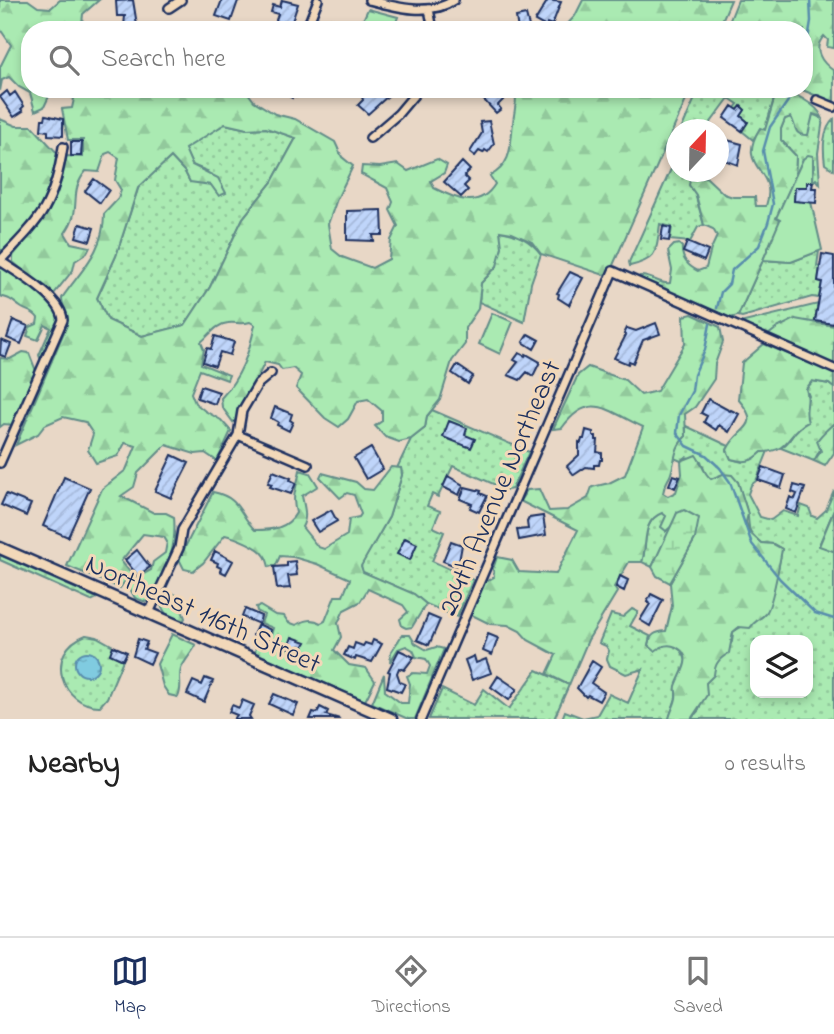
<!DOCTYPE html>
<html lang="en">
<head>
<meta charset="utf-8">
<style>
  :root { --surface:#fff; --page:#f6f6f6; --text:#222; --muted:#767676; --line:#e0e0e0; --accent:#1b2f5e }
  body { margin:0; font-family:"Indie Flower",sans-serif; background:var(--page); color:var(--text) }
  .controls { position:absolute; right:21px; bottom:21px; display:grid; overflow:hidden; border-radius:14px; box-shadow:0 4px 10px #0003 }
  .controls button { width:63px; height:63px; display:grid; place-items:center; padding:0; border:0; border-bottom:2px solid var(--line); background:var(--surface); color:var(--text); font:35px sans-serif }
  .compass { position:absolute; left:666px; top:119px; width:63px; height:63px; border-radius:50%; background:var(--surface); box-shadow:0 4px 10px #0003; rotate:22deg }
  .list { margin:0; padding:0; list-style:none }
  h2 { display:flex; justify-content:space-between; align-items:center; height:91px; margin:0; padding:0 28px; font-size:30px }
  h2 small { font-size:23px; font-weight:400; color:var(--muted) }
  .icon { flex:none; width:38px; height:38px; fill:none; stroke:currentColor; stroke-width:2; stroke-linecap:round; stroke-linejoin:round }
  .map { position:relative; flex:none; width:834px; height:719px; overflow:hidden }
  .search { position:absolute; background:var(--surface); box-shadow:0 4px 10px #0003; left:21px; right:21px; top:21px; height:77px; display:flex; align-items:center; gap:18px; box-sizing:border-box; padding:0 24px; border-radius:28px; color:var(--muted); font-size:26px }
  .sheet { height:217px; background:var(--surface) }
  nav { display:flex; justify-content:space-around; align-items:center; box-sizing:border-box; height:98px; border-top:2px solid var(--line); background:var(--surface); font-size:19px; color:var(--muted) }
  nav a { display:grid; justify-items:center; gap:4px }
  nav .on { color:var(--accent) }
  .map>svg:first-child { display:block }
  .grass { fill:url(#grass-dots); stroke:#628c88; stroke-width:2; fill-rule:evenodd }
  .forest { fill:url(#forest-firs); stroke:#628c88; stroke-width:2; fill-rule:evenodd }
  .wetland { fill:url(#wetland-marsh); stroke:#628c88; stroke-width:2 }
  .pitch { fill:#aaeab2; stroke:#628c88; stroke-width:2 }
  .water { fill:url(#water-ripples); stroke:#588dac; stroke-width:2 }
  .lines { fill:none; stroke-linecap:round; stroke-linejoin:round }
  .stream { stroke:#588dac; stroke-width:2.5 }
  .building { fill:url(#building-hatch); stroke:#1b2f5e; stroke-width:2 }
  .minor-casing { stroke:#1b2f5e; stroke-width:12 }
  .tertiary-casing { stroke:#1b2f5e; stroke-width:15 }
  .minor { stroke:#f2d8b9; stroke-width:7 }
  .tertiary { stroke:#f2d8b9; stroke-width:10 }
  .labels { text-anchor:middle; stroke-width:6; stroke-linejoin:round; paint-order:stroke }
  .street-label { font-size:28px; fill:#1b2f5e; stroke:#f2d8b9 }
</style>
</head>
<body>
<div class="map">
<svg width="834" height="719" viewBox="0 0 834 719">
  <defs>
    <pattern id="grass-dots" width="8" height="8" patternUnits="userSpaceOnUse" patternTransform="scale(1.75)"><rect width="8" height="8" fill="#aaeab2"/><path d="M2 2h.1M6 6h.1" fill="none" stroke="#92c99c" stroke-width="1.8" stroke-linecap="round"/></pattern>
    <pattern id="forest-firs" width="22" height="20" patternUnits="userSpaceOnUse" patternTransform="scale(1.75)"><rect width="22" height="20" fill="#aaeab2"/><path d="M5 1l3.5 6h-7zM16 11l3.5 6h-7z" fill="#92c99c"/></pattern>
    <pattern id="wetland-marsh" width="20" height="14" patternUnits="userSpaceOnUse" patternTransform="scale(1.75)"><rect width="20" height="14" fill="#aaeab2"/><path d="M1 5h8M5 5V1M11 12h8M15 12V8" fill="none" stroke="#92c99c"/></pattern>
    <pattern id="water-ripples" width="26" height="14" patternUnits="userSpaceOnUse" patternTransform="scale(1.75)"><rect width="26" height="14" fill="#80cbe0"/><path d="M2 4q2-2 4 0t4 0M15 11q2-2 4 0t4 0" fill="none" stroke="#68a5b9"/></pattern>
    <pattern id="building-hatch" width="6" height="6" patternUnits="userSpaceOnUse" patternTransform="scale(1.75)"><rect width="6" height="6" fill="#bfd5fa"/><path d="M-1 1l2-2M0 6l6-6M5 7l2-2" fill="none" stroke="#a4b7d9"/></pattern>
  </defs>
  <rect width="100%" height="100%" fill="#e8d7c6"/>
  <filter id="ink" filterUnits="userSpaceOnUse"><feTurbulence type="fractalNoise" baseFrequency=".0143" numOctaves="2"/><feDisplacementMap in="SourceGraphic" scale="14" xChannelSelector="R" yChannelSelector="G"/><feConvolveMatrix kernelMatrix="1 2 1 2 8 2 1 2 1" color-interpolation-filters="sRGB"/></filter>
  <g filter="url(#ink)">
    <path class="grass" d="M699 89 725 92 727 89 776 92 765 130 760 129 753 140 742 131 748 122 741 116 745 110 741 107 738 110 735 108 738 104 729 98 706 129 681 130Z
      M813 114 823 119 818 153 820 184 816 179 813 182 814 161 803 159 795 177 796 156 781 140V129L785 119 790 117 793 121H811Z
      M834 119V170L825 164C823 149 822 130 834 119Z
      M225 124 247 129 266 128 296 138 272 182 243 218 210 287 185 325 142 336 108 320 97 298 116 256 139 186 171 157 185 172 190 182 207 171 192 165 184 148Z
      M676 158V172L701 173V178L691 180 704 225 698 227 690 242 670 240 672 227 660 224C656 251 659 259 630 266L629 262Z
      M500 231C518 234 530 240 541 254L531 283 524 322 479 302 481 283 497 266Z
      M819 251 817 266 820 267 818 281 822 282 819 298 812 297 742 317 738 316 763 260 791 262Z
      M818 304 815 320 834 326C804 320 792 315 767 336L740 323Z
      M813 381 829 384 834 388V423L814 461 781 448C797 437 803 413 809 396L806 389Z
      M432 410 529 452 512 489 507 490 453 466 438 497 432 494 427 506 440 511 433 527 444 532 432 561 473 580 457 617 426 604 414 594 362 572 361 565 389 517 402 475 401 468H397L411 439 425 428 427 416Z
      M686 426 729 446 727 450 731 459 742 462 762 452 768 451 756 481 751 485 748 494 760 517 771 520 783 511 798 516 801 505 809 508 812 516 817 518 826 510 834 491V510L819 545 834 551V719H691L699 710 706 682 715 665 732 642 733 632C740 626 751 624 757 617 775 601 777 571 782 549L773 544 761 543C744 527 751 530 747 512 745 502 740 493 738 482L724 474 711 479 706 475 701 461 686 457 681 461 674 458 678 443 686 436ZM755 640H808V693H755Z
      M662 512 666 515V531L674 524 652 567 642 562C648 544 641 522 662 512Z
      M0 555 97 598 91 601 0 560Z
      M632 609 638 612 630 626 650 636 648 645H673L682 651 686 660 683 673 676 687V698L669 719H562L565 711 583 718 597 715 609 694 628 703 643 669 626 674 610 666 607 659 609 651 606 646 599 643 611 614 623 617Z
      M86 635 97 637 113 646 110 654 123 660 107 698 100 706C62 707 42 652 86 635Z
      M537 670 569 685 554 719H429L442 689 474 705 484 689 509 709Z"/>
    <path class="forest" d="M0 0H28L38 7 51 8 60 0H99L83 14 82 24 94 30H30V89H203L206 91 207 89H245L254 101 275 114 295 119 335 142 342 157 353 166 337 199 328 224 332 249 342 257 372 268 389 259 391 240 398 226 390 210 393 202 387 188 361 174 362 166 380 167 398 164 408 171 437 159 447 165 444 173 431 181 434 188C456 199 479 210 495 184L490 176C513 164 510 145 513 123 514 110 518 102 515 89H691L610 272 604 275 541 254 532 242 512 233 500 231 502 247 497 266 481 283 478 309 465 328V344L452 361 440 400 427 416 425 428 411 439 399 442 385 437 375 426 382 421V411L368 399 358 401 348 419 339 427 325 418 296 388 301 375 293 368 282 370 278 365 265 362 237 419 233 422 222 407 221 398C241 377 249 353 255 325L250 322C241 325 237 322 228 323 216 324 210 335 201 342L204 349 201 364 229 375 227 380 200 370 191 393 195 403 205 411 221 420 231 431 217 461 205 453 195 454 166 445 138 473 134 487 121 496 154 513H166L174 517C177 551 166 568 152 598L146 602 135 598 129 587 134 579 151 570 153 562 165 553 167 542 164 537 143 534 121 561 131 573 120 588 67 566 102 489 126 470 136 446 125 443 118 456 96 463 88 450 93 434 85 422 63 417 45 425 38 434 16 445 67 325C69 314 62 308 62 298 82 269 104 251 104 214L118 199 121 190 115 180 119 158 110 152 105 154 99 172 86 171C67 194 84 207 65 233L71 243 90 247 87 253 75 261 73 270 53 295 13 262V256L49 211 62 179 66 156 83 157V140H68L62 109 72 108 74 99 63 91 51 92 44 107 35 111 30 93 19 87 9 77 2 80 0 91V67L11 45 0 29ZM225 124 247 129 266 128 296 138 272 182 243 218 210 287 185 325 142 336 108 320 97 298 116 256 138 188 171 157 185 172 190 182 211 185 219 196 226 193 218 178 192 165 185 149Z
      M583 0H731L718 30H562L575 16Z
      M738 0H834V48L827 47 828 40 824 36C812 49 821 62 834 71V103L800 89H804V30H726Z
      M368 9 398 17 395 25 382 30H366L362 22Z
      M755 89C762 89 771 88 779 89 792 92 817 104 822 117L813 114 808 135C793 136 797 127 791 117L785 119 781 129V140L796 156 795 177 777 217 781 220 738 316 726 319 641 279 640 276C651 275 660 285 670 283L672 270 668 251 674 245 679 244 682 247C681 258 688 266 698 271L706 268 711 249 717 236 713 229 704 225 696 195 689 185 690 180 706 177 724 194 733 197H755L756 206H766C779 167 734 170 760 128L765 130 776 93Z
      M0 119 16 126H32L59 155C46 201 40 217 3 250H0Z
      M0 265C16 276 61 300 58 322 57 336 47 351 42 364L39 355 51 328 45 325 38 340 27 336 30 327 37 324 38 318C33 311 29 312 22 308 11 301 15 300 0 296Z
      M692 314 720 327 723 342 715 364 714 379 695 407 685 414 686 436C673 448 676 461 670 476 667 482 664 485 663 493L668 496 676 492 682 474 681 461 696 455C702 463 703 473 711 479L723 474 732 475 738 482 748 514 746 522 750 533 761 543 773 544 782 549C780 560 772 607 766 613 760 620 756 619 750 628L739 627 733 632 729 653C719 659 715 663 714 675L706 683 707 695 691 719H669C670 712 675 705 676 698 677 693 675 690 676 686 680 673 695 657 676 647 668 643 662 646 655 651L648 645C651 634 655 632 666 631L672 606 670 583 695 539 677 513 674 524 666 531 661 527 666 516 662 513C641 521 648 544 642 562H629L614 587 617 592 588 640 569 685 547 674 556 655 528 640 520 631 508 625 490 624 470 614 482 584 494 577 493 569 497 557 512 560 519 572 556 574 578 530 520 501 527 490 539 489 549 511 567 510 588 498 592 487 609 483 625 475 643 427C608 411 590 390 562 428L553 429 578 375 588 367 625 380 641 395 657 391 685 344 684 316Z
      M795 319 834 326V365L767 336 777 328Z
      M764 344 834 373V388L829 384 812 381 806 389C811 401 803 409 808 422 786 433 792 451 762 452 752 462 745 463 731 459L727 450C737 426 765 429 738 399L742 363Z
      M23 352 29 353 36 371 13 425 4 424 0 427V358L10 359Z
      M834 423V453L825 466 814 461 821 451 817 441C821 434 828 429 834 423Z
      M391 467 401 468 402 475 389 517 361 566 363 572 414 594 426 604 412 627 406 628 402 626 400 619 408 612 403 605 368 589 360 602 344 610 338 623 341 637 334 650 349 665 366 668 375 681 365 701 255 653 256 647 269 642 273 628 261 623 264 615 257 611 256 607 260 606 275 615 284 616 288 622 296 625C305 620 312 618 321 623L325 621 335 596H343L350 579 317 564 293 557 280 556 276 565 269 567C268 563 267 559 265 556 260 547 235 537 225 535L203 563 193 571 184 569 179 559 213 492C241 498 238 513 255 530 272 530 287 529 296 513 291 494 297 488 300 470L310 473 318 486 302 496C304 506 308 517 302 527L318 547 324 549 347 535 349 519 359 517 361 514 354 495 347 493 340 498 320 477 322 473 356 482 364 489 373 490Z
      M834 510V551H833L819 546Z
      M166 590 176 595 185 618 183 622 166 614 160 604Z
      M172 634 196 645C192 653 184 661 181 669 178 679 183 687 178 697L169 695 163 686 157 664Z
      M402 635H410L415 643 427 650 436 647 444 649 415 719H408L372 703 384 674 385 691 401 703H408L410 684 407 676 413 673 427 674 430 666 426 659 416 657 413 650 406 646 398 649 390 662 391 652Z"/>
    <path class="wetland" d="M684 510 699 518 695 539 670 583 657 576 652 567 677 513Z"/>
    <path class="pitch" d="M808 155 813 156V182L807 187H795L794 200 811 202 822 250 791 262 763 260 780 220 776 218 803 159Z
      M492 313 513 322 500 354 479 344Z"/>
    <path class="water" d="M75 664a12 12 0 1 1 24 0a12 12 0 1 1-24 0Z"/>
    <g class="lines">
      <path class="stream" d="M804 64 811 21 810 0
        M717 308 721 292 729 284 732 270 759 246 768 223 773 204 763 151 770 127 788 101 789 93
        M710 324 705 350 694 375 692 391 679 415 677 433 687 446 706 455 720 468 730 482 752 544 780 579 815 613 834 619"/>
    </g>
    <path class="building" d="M133 0 137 25 124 26 125 16H117L116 1Z
      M222 0H241L238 1 231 21 216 16Z
      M282 0 298 4 291 24 285 22 281 25 276 20 278 14 271 12 273 5 280 7Z
      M548 0 561 2 552 25 547 23 546 27 535 21Z
      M526 15 530 30H518L516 17Z
      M331 18 347 26 345 30H326Z
      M278 89H300L297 97 293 95 292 98Z
      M379 89H382L388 96 368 114 358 105 363 100 362 97 371 91 374 94Z
      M490 89H507L509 94 498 105 501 109 496 113 481 97Z
      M7 91 10 96 15 92 24 106 21 109 23 111 14 117 0 97Z
      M732 106 738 110 741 106 745 110 741 116 748 122 742 131 724 118Z
      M46 115 63 119V136L48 135V131L41 130 42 119H45Z
      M489 121 494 144 488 152 485 150 483 153 479 151 475 156 470 152 482 133 480 122Z
      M727 140 742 144 738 165 724 160 727 151 723 150Z
      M71 142H82L81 156H71Z
      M462 162 470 170 464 176 469 181 464 186 468 190 461 197 444 182Z
      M94 179 109 190 100 203 85 191Z
      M807 182H813L812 188H817L816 203 794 201 795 187H807Z
      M382 210 383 235H373L374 241 347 240V211Z
      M80 224 94 228 90 241 76 237Z
      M663 226 671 228 669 241 661 240Z
      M687 242 708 251 704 261 683 252Z
      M822 254 834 256V324L815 321 822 282 818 281Z
      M570 272 583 278 569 305 558 298 559 294 557 293Z
      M13 320 28 326 21 344 7 338Z
      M656 323 660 334 643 340 633 363 629 361 628 364 614 358 626 335 624 334 627 328 636 331Z
      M528 334 539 340 534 349 523 342Z
      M215 336 234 342 230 355 220 352 215 366 203 362 207 348 211 349Z
      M1 340 11 344 6 357 0 355Z
      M519 353 525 356 526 354 540 362 533 376 527 372 520 380 508 375 518 362 514 360Z
      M457 365 473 376 468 384 452 373Z
      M201 386 219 392 215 404 197 398Z
      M708 399 730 411 731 410 739 414 729 432 719 425 716 430 704 422 707 416 701 413Z
      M275 407 292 414 290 420 293 422 289 431 277 425 278 422 271 418Z
      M449 421 467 428 465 435 475 439 471 448 443 437Z
      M586 430 593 432V436H596V440H598L597 452 602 453V460H600L599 465H594V468L586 467 574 475 567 466 579 455V442L581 443 582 439H584Z
      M371 448 383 469 366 479 354 458Z
      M172 455 189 463 171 498 155 491Z
      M763 467 785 475 781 488 758 480Z
      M273 471 291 478 290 480 296 483 291 494 270 487 272 484 268 483Z
      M673 475 680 477 675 488 669 485Z
      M448 476 463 485 459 495 443 487Z
      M64 477 90 488 68 537 43 526Z
      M794 485 805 488 796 513 786 509 790 497 795 499 797 494 792 492Z
      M465 487 481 491 480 493 487 496 479 512 470 508 472 504 460 499Z
      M6 494 31 504 26 516 1 505Z
      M331 510 337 521 318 532 311 521Z
      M543 516 546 535 519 540 517 530 528 529 527 522 529 518Z
      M405 538 417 544 410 560 397 554Z
      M451 541 462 545 458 567 443 561Z
      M137 550 150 567 138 576 125 560Z
      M215 551 233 561 226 574 220 571 221 568 217 566 218 563 211 560Z
      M295 561 297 575 288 576 290 588 277 589 274 567 287 566V562Z
      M620 576 628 580 624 591 616 587Z
      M651 594 663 600 650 626 640 620 650 604 647 602Z
      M245 609 261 616 259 624 242 617Z
      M428 615 440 620 429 645 417 640Z
      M258 624 271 630 267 640 256 638 253 635Z
      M488 634 498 638 492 655 483 651Z
      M292 637 306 642 303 647 300 646 298 652 288 648Z
      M138 639 147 642 144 649 155 653 150 664 133 656Z
      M373 640 382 644 372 662 356 657 355 660 344 655 348 647 353 649 355 643 363 646 365 643 371 645Z
      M113 646 127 652 123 660 110 654Z
      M399 650 414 657 404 670 399 668 397 673 400 682 405 684 401 692 387 687 390 672 388 671Z
      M474 656 476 663 486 659 491 673 472 680 465 660Z
      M592 661 601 667 591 683 604 692 599 701 588 695 586 697 577 688Z
      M498 676 517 689 509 700 491 687Z
      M205 678 213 681 204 702 187 694 193 681 202 685Z
      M274 694 298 704 293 715 269 704Z
      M242 700 254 705 249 716 251 719H234L237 715 229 712 232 705 239 708Z
      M320 707 328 711 326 715 340 719H310L313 712 317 713Z"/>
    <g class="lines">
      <defs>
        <path id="minor" d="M369 0C395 7 430 17 454 0
          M169 8 181 0
          M429 9 433 30
          M306 30 318 0
          M817 100 834 107
          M370 138 398 114 419 89
          M0 261C18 273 62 298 63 320L0 463
          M0 261C40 219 54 207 63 147
          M238 435 308 465
          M149 613 179 548 182 530 238 435 242 411 258 384 271 373
          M421 719 613 271 834 369"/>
        <path id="tertiary" d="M0 548 391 719"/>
      </defs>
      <use href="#minor" class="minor-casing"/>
      <use href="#tertiary" class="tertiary-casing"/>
      <use href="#minor" class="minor"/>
      <use href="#tertiary" class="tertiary"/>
    </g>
  </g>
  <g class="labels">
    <g class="street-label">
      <text transform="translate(498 487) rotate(-67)" y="10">204th Avenue Northeast</text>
      <text transform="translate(204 612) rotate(24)" y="10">Northeast 116th Street</text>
    </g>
  </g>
</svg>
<div class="controls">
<button><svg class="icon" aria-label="layers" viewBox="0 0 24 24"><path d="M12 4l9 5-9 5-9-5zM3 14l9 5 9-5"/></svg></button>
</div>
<svg class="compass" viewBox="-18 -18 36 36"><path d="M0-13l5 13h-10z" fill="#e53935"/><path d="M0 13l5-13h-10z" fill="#767676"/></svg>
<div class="search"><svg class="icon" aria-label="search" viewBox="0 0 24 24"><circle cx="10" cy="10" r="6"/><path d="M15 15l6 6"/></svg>Search here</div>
</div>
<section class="sheet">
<h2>Nearby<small>0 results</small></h2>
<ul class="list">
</ul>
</section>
<nav>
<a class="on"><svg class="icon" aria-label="map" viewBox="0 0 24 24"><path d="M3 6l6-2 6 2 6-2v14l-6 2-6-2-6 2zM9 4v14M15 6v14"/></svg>Map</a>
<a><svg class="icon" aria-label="directions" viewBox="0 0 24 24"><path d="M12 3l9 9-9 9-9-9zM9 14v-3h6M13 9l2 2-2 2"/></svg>Directions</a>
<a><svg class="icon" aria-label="saved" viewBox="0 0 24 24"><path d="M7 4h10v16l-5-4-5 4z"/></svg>Saved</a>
</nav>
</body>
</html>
